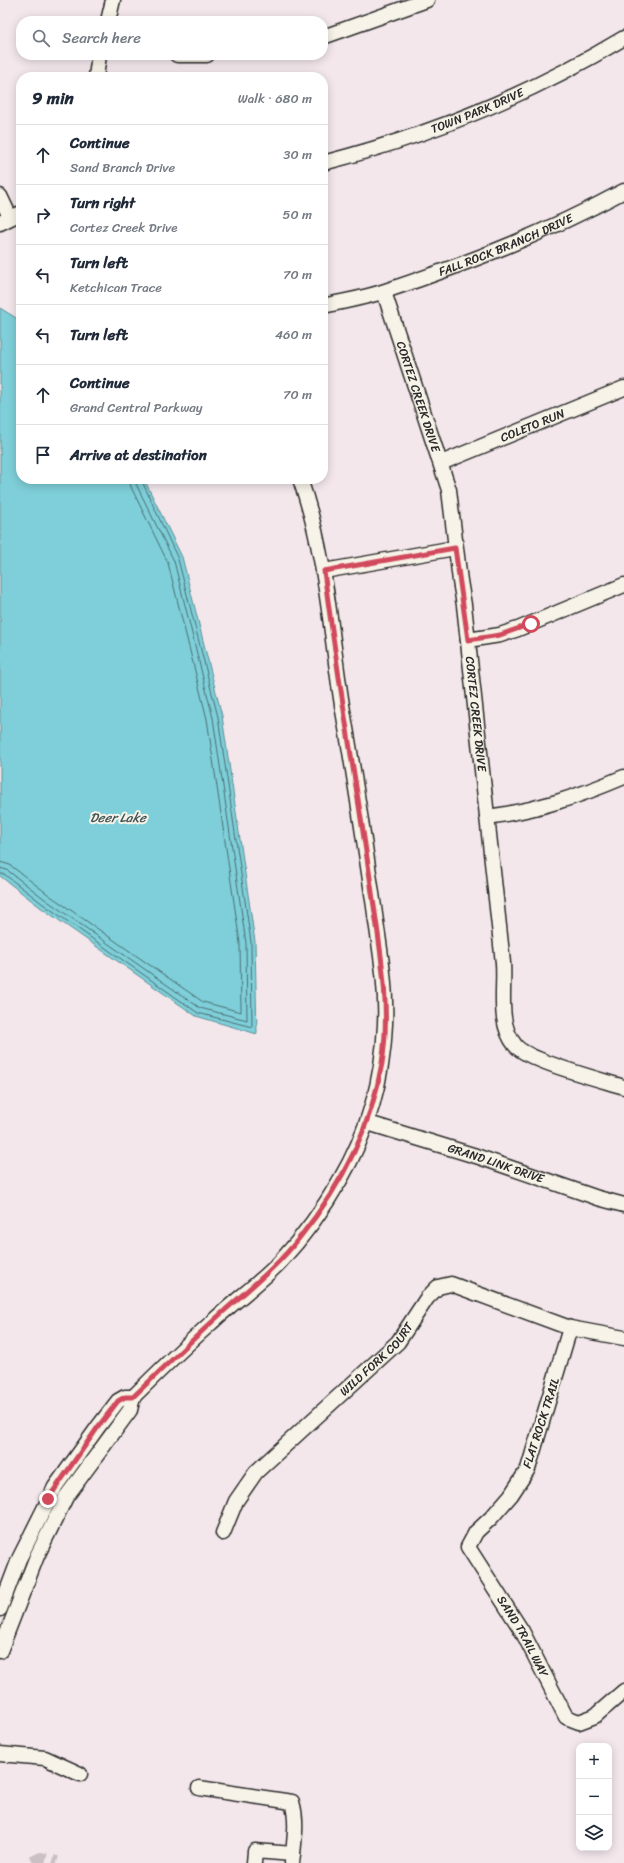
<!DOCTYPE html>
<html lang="en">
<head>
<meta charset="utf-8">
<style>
  :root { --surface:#fff; --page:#f2f2f3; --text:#1f2937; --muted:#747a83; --line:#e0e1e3 }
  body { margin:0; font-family:Sriracha,sans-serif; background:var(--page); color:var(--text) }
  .controls { position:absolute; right:12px; bottom:12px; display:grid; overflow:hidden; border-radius:8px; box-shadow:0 2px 10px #0003 }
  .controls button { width:36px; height:36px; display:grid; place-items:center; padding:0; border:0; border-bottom:1px solid var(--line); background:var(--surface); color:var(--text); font:20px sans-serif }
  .stop { position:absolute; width:12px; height:12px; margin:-9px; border:3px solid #d1495b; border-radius:50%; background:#fff }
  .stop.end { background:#d1495b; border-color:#fff; box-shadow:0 1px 4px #0008 }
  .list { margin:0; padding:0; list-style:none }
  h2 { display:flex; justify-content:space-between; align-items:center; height:52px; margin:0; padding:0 16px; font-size:17px }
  h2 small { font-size:13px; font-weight:400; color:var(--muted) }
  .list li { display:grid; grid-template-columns:26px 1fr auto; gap:12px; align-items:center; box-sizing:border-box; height:60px; padding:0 16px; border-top:1px solid var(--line) }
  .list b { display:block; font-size:15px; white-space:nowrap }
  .list p { margin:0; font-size:13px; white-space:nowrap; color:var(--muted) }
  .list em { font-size:13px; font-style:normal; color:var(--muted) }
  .icon { flex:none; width:22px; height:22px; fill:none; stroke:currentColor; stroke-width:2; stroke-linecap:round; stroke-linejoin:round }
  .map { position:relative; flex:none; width:624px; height:1863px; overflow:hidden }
  .search { position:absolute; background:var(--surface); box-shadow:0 2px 10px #0003; left:16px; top:16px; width:312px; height:44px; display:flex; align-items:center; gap:10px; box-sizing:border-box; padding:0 14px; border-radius:16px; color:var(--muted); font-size:15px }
  .panel { position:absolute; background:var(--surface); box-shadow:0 2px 10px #0003; left:16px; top:72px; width:312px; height:412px; border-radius:16px }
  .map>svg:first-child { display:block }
  .water { fill:#7ecfd9; stroke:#5d8d93 }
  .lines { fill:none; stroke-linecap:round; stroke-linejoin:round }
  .shore { stroke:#4c6d71; stroke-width:1 }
  .minor-tunnel { stroke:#cbc1c5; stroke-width:14; stroke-dasharray:14 7; stroke-linecap:butt }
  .minor-casing { stroke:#2b2b2b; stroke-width:17 }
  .minor { stroke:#f7f3e8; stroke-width:14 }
  .route { stroke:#d1495b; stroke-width:5 }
  .labels { text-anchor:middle; stroke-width:4; stroke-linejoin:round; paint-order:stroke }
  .street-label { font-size:12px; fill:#2b2b2b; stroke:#f7f3e8 }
  .water-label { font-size:13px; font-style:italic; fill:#405456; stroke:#f7f3e8 }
</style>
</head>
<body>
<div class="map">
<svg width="624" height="1863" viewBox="0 0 624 1863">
  <rect width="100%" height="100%" fill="#f3e7ec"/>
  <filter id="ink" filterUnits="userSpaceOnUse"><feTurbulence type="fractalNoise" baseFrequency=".025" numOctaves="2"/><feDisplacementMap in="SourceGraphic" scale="8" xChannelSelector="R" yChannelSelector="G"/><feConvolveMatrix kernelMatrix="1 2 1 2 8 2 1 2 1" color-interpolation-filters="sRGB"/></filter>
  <g filter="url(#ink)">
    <path class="water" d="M0 308 21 321V479H144L182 557 222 716 255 942 257 1034 196 1016 40 907 0 876Z"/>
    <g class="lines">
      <path class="shore" d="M0 862 10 865 49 895 203 1002 241 1012 240 943 207 719 168 563 131 487 129 479
        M0 868 7 870 46 900 200 1008 247 1020 246 943 213 718 174 561 136 484 135 479
        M0 874H4L43 904 198 1013 252 1027 251 942 218 717 178 559 141 479"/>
      <path class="minor-tunnel" d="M33 1863 41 1859 57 1863"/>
      <defs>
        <g id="minor">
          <path d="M108 21 113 0"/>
          <path d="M323 37 427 0"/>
          <path d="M177 55H207"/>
          <path d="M96 77 99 55"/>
          <path id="s1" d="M323 163C428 136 531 94 624 38"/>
          <path d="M0 196 10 217"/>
          <path d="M0 223 21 213"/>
          <path id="s2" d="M384 292 449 490 460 581 464 605C477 724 490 843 503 963 505 989 497 1023 515 1045 527 1061 602 1080 624 1087"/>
          <path id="s3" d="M323 306C344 301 365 298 385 291 467 264 548 232 624 191"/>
          <path id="s4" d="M441 463 624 388"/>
          <path d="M324 571 455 548"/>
          <path d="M468 640 500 635 518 629 624 585"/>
          <path d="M487 817C538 810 577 797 624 777"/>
          <path id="s5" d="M368 1123 476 1156 598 1198 624 1205"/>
          <path id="s6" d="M570 1328 528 1469 511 1495 491 1518 476 1532 468 1547 522 1631 566 1717 579 1722 595 1716 624 1691"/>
          <path d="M133 1397C158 1372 184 1347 211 1323 233 1302 259 1284 280 1262 302 1238 324 1208 340 1180 368 1132 383 1079 385 1024 387 985 379 945 374 907 364 839 354 772 342 705 330 629 326 552 300 479"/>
          <path id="s7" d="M223 1533 236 1501 256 1472 398 1342 427 1298 438 1287 451 1284 570 1328 624 1338"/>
          <path d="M0 1609 19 1559 55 1487 98 1427 118 1401 125 1397H133"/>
          <path d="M0 1651 37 1556 66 1497 130 1410 133 1397"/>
          <path d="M0 1754 45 1758 80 1774"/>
          <path d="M199 1788 292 1802C298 1822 294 1842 292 1863"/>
          <path d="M254 1863 255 1851 293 1854"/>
        </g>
      </defs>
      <use href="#minor" class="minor-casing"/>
      <use href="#minor" class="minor"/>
    </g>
  </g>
  <g class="lines" filter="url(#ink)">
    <path class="route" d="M48 1499 98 1427 118 1401 125 1397H133C163 1368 193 1339 224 1311 251 1287 278 1266 300 1237 342 1185 371 1129 382 1063 392 1002 378 939 370 878 355 776 337 674 324 571L455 548 468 640 500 635 531 624"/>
  </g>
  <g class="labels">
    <g class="street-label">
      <text dy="4" stroke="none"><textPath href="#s1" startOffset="163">TOWN PARK DRIVE</textPath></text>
      <text dy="4" stroke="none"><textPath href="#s3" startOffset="193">FALL ROCK BRANCH DRIVE</textPath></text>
      <text dy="4" stroke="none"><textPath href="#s2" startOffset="110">CORTEZ CREEK DRIVE</textPath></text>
      <text dy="4" stroke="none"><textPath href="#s4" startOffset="99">COLETO RUN</textPath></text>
      <text dy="4" stroke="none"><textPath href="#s2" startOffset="434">CORTEZ CREEK DRIVE</textPath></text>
      <text dy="4" stroke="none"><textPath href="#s5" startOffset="134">GRAND LINK DRIVE</textPath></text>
      <text dy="4" stroke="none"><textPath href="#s7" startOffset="235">WILD FORK COURT</textPath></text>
      <text transform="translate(541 1423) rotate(-72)" y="4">FLAT ROCK TRAIL</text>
      <text dy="4" stroke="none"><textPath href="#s6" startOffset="351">SAND TRAIL WAY</textPath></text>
    </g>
    <g class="water-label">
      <text x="118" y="822">Deer Lake</text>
    </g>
  </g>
</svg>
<div class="controls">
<button>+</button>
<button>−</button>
<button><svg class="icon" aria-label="layers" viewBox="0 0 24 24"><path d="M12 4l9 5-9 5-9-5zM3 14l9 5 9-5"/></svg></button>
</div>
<div class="stop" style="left:531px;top:624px"></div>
<div class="stop end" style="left:48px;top:1499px"></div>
<div class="search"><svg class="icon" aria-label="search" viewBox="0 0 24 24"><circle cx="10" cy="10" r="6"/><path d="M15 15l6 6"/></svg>Search here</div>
<section class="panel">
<h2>9 min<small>Walk · 680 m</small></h2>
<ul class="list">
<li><svg class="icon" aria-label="ahead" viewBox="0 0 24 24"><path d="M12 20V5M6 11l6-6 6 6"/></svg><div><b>Continue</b><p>Sand Branch Drive</p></div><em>30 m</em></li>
<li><svg class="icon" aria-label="right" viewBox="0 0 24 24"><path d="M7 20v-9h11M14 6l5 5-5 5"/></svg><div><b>Turn right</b><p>Cortez Creek Drive</p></div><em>50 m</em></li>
<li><svg class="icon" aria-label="left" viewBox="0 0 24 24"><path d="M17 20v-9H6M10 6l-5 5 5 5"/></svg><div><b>Turn left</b><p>Ketchican Trace</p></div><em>70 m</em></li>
<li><svg class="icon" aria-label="left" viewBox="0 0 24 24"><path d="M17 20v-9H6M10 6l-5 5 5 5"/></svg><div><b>Turn left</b></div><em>460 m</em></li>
<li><svg class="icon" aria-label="ahead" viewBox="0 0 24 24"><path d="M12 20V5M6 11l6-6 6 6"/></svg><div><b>Continue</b><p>Grand Central Parkway</p></div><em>70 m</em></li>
<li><svg class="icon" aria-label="arrive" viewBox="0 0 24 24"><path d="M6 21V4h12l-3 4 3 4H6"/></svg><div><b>Arrive at destination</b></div></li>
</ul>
</section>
</div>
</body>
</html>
